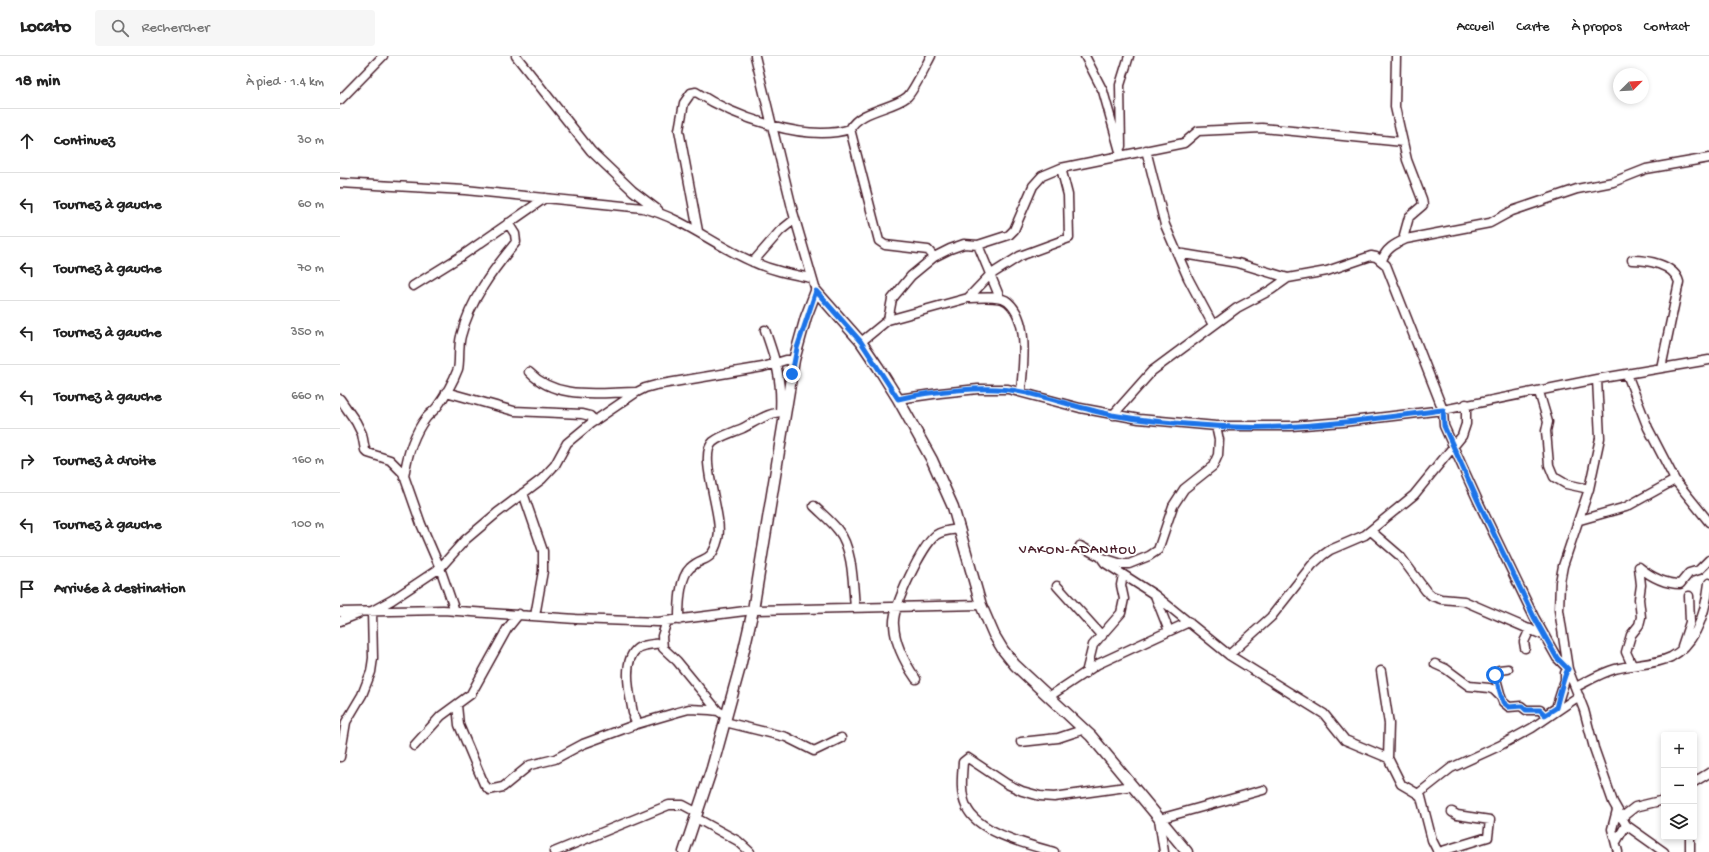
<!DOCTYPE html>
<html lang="fr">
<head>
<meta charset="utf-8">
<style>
  :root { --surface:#fff; --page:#f6f6f6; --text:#222; --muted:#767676; --line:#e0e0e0 }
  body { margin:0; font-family:"Gochi Hand",sans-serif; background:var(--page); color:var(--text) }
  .controls { position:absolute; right:12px; bottom:12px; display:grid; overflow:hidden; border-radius:4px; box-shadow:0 2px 6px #0003 }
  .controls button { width:36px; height:36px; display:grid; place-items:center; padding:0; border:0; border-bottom:1px solid var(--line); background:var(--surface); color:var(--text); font:20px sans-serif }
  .compass { position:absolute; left:1273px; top:12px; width:36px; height:36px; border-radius:50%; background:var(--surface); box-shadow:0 2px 6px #0003; rotate:66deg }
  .stop { position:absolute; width:12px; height:12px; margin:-9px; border:3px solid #1a73e8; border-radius:50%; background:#fff }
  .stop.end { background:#1a73e8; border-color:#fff; box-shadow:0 1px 4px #0008 }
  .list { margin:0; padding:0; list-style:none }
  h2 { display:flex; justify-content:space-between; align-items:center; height:52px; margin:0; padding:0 16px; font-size:17px }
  h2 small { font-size:13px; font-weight:400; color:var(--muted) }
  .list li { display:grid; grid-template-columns:26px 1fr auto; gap:12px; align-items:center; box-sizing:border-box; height:64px; padding:0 16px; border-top:1px solid var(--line) }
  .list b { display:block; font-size:15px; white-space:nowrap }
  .list em { font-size:13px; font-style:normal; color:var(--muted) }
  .icon { flex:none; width:22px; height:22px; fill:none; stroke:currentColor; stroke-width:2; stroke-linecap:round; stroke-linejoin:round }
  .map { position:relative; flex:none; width:1369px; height:796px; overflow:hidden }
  header { display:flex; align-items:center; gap:24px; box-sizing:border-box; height:56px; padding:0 20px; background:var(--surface); border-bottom:1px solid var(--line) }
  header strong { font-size:19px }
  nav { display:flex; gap:22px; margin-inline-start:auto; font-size:14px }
  .search { width:280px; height:36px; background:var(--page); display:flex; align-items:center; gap:10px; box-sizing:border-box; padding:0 14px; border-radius:4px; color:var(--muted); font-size:15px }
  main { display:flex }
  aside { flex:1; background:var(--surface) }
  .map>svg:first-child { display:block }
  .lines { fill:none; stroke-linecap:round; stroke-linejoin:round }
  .minor-casing { stroke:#4a1f2b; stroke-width:11 }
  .major-casing { stroke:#4a1f2b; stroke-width:13 }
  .minor { stroke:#fff; stroke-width:8 }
  .major { stroke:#fff; stroke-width:10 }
  .route { stroke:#1a73e8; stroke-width:5 }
  .labels { text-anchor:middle; stroke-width:4; stroke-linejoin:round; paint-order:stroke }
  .quarter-label { font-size:14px; letter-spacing:1px; fill:#4a1f2b; stroke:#fff }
</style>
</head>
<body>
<header>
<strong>Locato</strong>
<div class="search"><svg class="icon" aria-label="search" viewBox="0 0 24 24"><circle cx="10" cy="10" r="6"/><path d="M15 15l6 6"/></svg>Rechercher</div>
<nav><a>Accueil</a><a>Carte</a><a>À propos</a><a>Contact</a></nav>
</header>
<main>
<aside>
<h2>18 min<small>À pied · 1.4 km</small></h2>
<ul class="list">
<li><svg class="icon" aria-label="ahead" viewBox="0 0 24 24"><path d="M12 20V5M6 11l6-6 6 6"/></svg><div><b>Continuez</b></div><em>30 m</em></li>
<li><svg class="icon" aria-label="left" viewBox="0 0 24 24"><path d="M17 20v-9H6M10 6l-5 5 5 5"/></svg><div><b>Tournez à gauche</b></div><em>60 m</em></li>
<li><svg class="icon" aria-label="left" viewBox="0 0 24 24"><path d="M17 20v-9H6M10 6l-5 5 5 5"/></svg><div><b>Tournez à gauche</b></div><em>70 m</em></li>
<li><svg class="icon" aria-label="left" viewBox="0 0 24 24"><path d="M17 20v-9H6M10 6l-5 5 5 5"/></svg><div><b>Tournez à gauche</b></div><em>350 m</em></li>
<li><svg class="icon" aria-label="left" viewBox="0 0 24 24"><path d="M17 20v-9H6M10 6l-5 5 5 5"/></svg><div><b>Tournez à gauche</b></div><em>660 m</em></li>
<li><svg class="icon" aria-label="right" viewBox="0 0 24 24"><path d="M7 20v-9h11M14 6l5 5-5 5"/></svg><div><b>Tournez à droite</b></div><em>160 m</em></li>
<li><svg class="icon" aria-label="left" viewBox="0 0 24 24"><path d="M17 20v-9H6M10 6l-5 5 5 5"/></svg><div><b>Tournez à gauche</b></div><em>100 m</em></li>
<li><svg class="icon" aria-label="arrive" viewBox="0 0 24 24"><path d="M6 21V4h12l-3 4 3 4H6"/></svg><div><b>Arrivée à destination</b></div></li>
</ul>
</aside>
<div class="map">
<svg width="1369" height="796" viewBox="0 0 1369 796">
  <rect width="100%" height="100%" fill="#fff"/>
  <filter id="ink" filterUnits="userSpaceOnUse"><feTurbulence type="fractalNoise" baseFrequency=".025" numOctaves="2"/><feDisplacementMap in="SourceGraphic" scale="8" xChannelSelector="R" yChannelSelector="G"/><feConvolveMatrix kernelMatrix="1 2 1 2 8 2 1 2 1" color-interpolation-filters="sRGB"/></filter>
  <g filter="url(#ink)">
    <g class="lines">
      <defs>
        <path id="minor" d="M176 0 251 95 293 135 318 154
          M415 0 453 156 476 235
          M591 0C586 9 573 36 567 41 552 53 520 54 510 73L539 185 545 189 588 194 594 201
          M745 0 763 35 781 99
          M1056 0 1055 51 1067 104 1082 143 1083 149 1069 161 1064 179 1066 183 1150 167 1172 155 1237 133 1273 126 1306 113 1369 102
          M0 44 43 0
          M781 90 780 29 789 0
          M806 94 825 169 848 222 873 269
          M0 127 125 134 303 152C343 162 374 189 411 205 430 214 450 218 471 222
          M358 175 339 74 344 47 351 37 356 36C394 61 466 87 510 73
          M638 189 660 242
          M837 197 898 207 948 222
          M1292 204C1307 204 1334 208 1339 226L1321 312
          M1042 205C1045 193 1055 188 1066 183
          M413 206 440 175 455 163
          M73 230 123 199 205 142
          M628 242C639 242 660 239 668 246 690 265 683 310 681 335
          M548 264 628 242 650 219 680 200 729 182 728 139 721 112
          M425 274C436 305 442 323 440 356
          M521 286 548 264 552 243 571 220 594 201 610 193 624 188 638 189 669 179 674 174 693 130 702 120 721 112 844 87 858 75 922 72 1063 86
          M189 316C217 345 260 336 296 336
          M1287 318 1308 372 1335 424 1369 466
          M1257 323 1260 382 1249 433 1223 510 1220 526 1219 554 1228 613 1244 654 1254 692 1273 746 1286 769 1324 796
          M106 336 174 355 242 358 250 360 255 365
          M1199 336 1208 366 1206 375 1209 409 1214 421 1226 428 1249 433
          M0 343 16 366 22 378 25 394 28 397 50 404 63 417 81 468 100 512 115 555
          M558 343 600 337 638 333H668L740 352 799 363 876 370H951L1003 366 1103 354 1257 323 1369 304
          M773 359 812 315 897 252 931 234 948 222 987 215 1031 200 1036 201 1046 209 1103 354 1104 370 1138 445 1194 561 1217 602 1228 613 1225 617V624L1216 652 1205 659 1200 654H1186L1181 650 1169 651 1163 646 1161 641 1155 619 1159 614 1168 613
          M64 421C67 400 73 379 86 362 89 358 94 355 97 351 105 340 113 326 118 313 120 307 118 290 121 280 130 244 153 214 176 186L175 178 168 167
          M183 437 203 495V515L195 560
          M474 450C482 458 491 465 498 474 513 492 513 529 515 552
          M1240 464 1286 451 1335 424
          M1031 475 1060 500 1086 535 1092 540 1101 543 1124 545 1205 580
          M740 490 763 502 782 508H789L809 500 818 494 833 450 844 433 873 410 878 399 879 384 876 370
          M760 500 765 507 815 539 889 599 984 658 1005 684 1048 702 1061 728 1078 738 1081 741 1092 784 1098 796
          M1299 511C1310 520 1325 528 1340 528L1349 517 1359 514 1369 504
          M717 530 762 580
          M816 542 829 575
          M0 556 103 554 236 563 318 566 413 554 641 549
          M339 564C339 550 339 522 350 512 363 499 371 509 378 483 384 460 357 400 373 386 380 380 394 376 403 372 415 366 431 355 445 356
          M0 565 18 558
          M327 565 322 580 323 592 337 605 378 655
          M1342 590 1350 566 1349 540
          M1185 592 1184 586 1190 573
          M889 599 931 561 972 509 983 499 990 494 1025 479 1074 439 1122 380 1126 368V348
          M1095 608 1106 613 1129 630 1149 632 1154 634 1160 640
          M1292 609 1286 596 1291 579 1299 569 1301 561 1299 543 1301 529 1299 511
          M1041 615 1049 668 1048 702
          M746 617 753 589 781 557 784 543 781 529 783 519
          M576 623C565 607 555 589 554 569 552 551 582 490 596 479 603 474 612 474 620 473
          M1236 631C1248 625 1261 617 1275 613 1293 608 1315 609 1331 601 1357 587 1366 554 1369 527
          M710 640 758 608 849 566
          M117 649 119 669 144 728 149 734 163 731 190 709 215 703 243 688 297 668 338 656 349 653 370 654 378 655 386 660
          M385 666 446 681 474 695 501 682
          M297 668 294 662H296L293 657C290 640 281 604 298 592 304 588 316 588 322 587
          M681 686 718 682 745 673
          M74 690 101 660 131 638 167 573 179 558
          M0 701 6 666 22 639 31 616 33 602 32 555 52 544 100 512 125 484 157 457 202 423 215 409 227 387 250 368 297 336 305 332 316 329 423 311 446 304H454
          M1354 726 1369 717
          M1078 738 1111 712 1159 690 1192 672 1239 640
          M1277 754 1272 773 1278 796
          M356 762 398 785 410 796
          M1281 762 1295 751 1324 744
          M1276 786 1286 769
          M214 796 329 749H343L358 757
          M714 796C689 789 636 776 626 750 620 737 622 720 623 706L628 702 667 728 682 735 700 740 714 741 793 730
          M824 796 819 763 923 734
          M1099 796 1148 781 1150 764 1117 759 1112 756
          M1350 796V781"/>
        <path id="major" d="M344 796 372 712 400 611 413 554 454 304 466 261 476 235 521 286 538 311 558 343 592 404 613 451 641 549 654 579 663 594 675 609 751 680 847 796"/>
      </defs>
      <use href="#minor" class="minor-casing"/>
      <use href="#major" class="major-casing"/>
      <use href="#minor" class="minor"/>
      <use href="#major" class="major"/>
    </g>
  </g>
  <g class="lines" filter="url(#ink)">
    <path class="route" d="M452 318 457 292 476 235 521 286 558 343C591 335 649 329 682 336 712 342 742 353 772 359 806 365 841 368 874 370 951 376 1028 363 1103 354L1104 370 1138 445 1194 561 1217 602 1228 613C1225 617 1218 644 1216 652L1205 659 1200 654H1186L1182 650 1169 651 1163 646 1155 619"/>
  </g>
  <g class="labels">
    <g class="quarter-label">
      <text x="738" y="497">VAKON-ADANHOU</text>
    </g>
  </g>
</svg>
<div class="controls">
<button>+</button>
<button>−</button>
<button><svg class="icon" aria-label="layers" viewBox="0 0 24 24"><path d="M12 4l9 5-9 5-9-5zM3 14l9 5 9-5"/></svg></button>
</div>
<svg class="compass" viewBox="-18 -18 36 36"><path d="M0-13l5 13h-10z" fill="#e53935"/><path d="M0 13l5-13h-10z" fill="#767676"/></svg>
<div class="stop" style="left:1155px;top:619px"></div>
<div class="stop end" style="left:452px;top:318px"></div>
</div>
</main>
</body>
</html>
